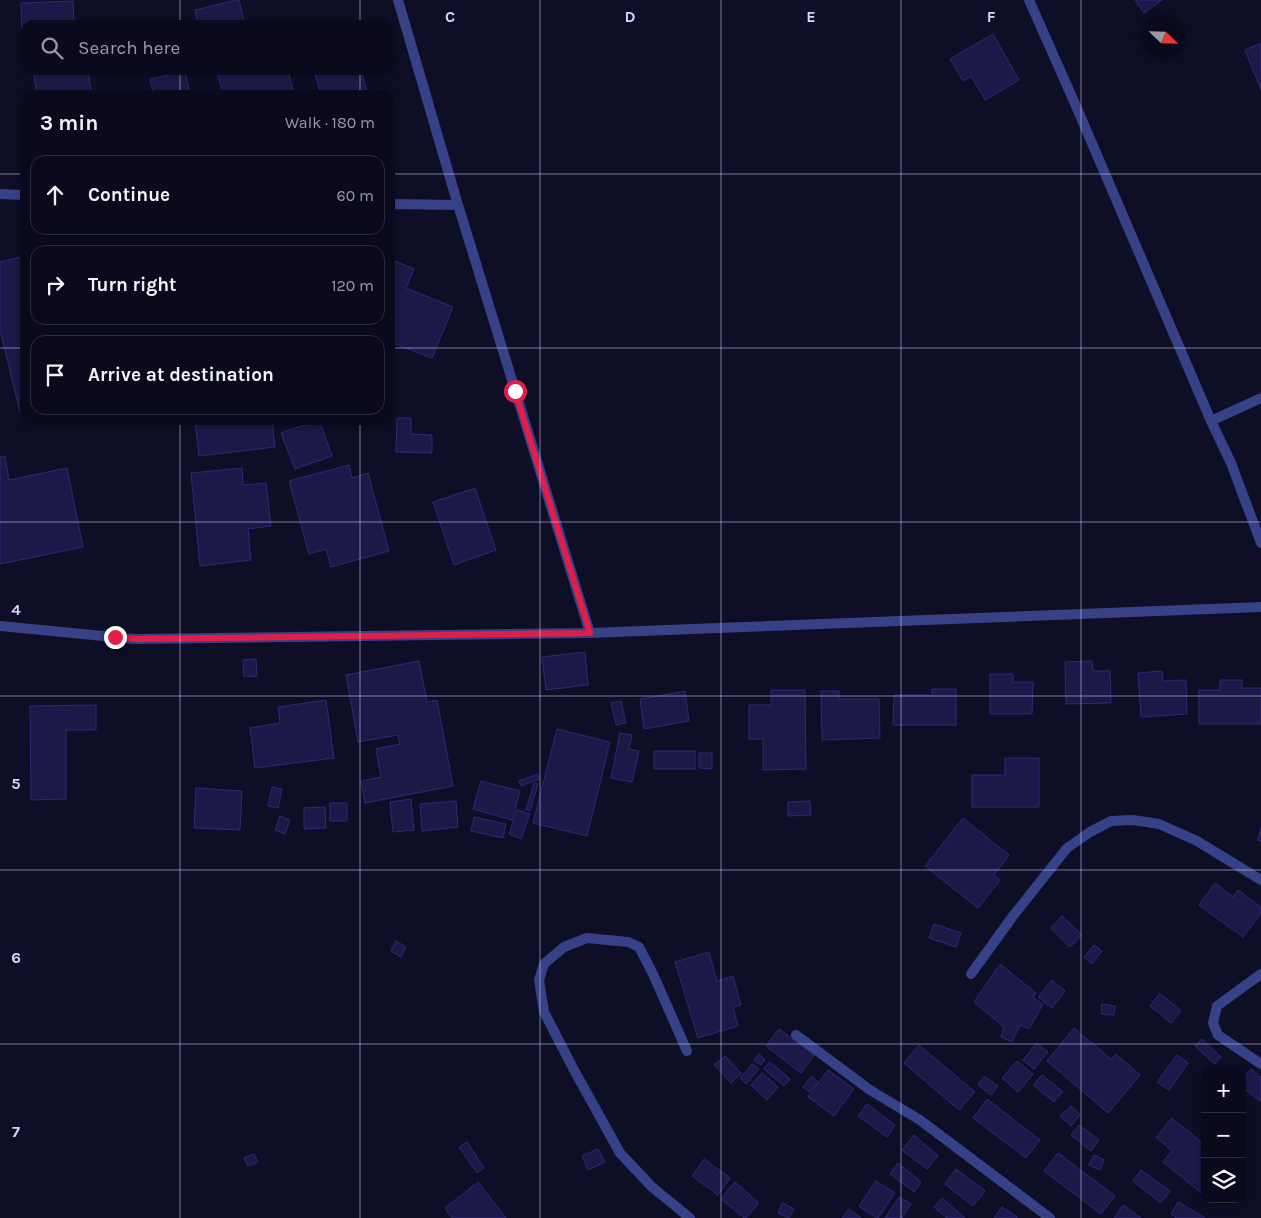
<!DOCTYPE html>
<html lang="en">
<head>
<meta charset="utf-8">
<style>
  :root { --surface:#0a0a1c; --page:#131325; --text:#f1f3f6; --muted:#999aa3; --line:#2a2b3b }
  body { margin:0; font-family:Karla,sans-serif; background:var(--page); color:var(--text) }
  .controls { position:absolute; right:15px; bottom:15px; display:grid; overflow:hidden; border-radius:10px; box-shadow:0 2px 8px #0003 }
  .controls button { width:45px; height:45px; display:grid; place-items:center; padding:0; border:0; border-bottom:1px solid var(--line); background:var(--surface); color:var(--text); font:25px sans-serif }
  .compass { position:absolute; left:1141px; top:15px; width:45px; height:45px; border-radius:50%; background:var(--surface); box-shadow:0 2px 8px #0003; rotate:113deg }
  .stop { position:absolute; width:15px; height:15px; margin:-11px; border:4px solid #e11d48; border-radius:50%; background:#fff }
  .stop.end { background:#e11d48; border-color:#fff; box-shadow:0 1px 5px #0008 }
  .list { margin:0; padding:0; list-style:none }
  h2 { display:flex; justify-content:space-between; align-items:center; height:65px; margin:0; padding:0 20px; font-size:21px }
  h2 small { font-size:16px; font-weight:400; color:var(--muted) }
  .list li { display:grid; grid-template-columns:32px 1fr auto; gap:15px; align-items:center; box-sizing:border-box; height:80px; margin:0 10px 10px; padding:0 10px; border:1px solid var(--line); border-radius:15px }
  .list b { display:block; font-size:19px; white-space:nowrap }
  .list em { font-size:16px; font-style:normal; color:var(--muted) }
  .icon { flex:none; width:28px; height:28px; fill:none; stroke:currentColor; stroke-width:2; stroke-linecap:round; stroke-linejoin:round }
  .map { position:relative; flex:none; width:1261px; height:1218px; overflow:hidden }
  .search { position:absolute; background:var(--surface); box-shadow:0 2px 8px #0003; left:20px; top:20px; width:375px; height:55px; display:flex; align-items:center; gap:12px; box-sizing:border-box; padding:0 18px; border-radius:15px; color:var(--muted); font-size:19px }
  .panel { position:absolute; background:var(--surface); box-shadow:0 2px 8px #0003; left:20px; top:90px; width:375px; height:335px; border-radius:15px }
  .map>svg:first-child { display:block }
  .building { fill:#1b1948; stroke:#2c2a76 }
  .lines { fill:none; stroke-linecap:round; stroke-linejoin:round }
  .street { stroke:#364188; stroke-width:10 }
  .route { stroke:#e11d48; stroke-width:6 }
  .grid { fill:none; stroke:#d3d5ff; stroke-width:1; stroke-opacity:0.55 }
  .grid-label { font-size:16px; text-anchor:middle; font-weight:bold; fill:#d3d5ff; stroke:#0e0e26; stroke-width:4.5; stroke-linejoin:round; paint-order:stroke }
</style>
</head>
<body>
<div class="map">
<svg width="1261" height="1218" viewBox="0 0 1261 1218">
  <rect width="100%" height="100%" fill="#0e0e26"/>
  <path class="building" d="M236 0H239L245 25H198L195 10Z
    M1135 0H1162L1144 13Z
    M73 1 74 25H25V40L22 41 21 3Z
    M993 34 1019 80 985 100 971 76 963 81 950 59Z
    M1261 43V90L1245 50Z
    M33 70H88L92 95H37Z
    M217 70H288L294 95H223Z
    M314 70H361L368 95H321Z
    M185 72 190 95H154L150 79Z
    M25 256V411L20 412 0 330V262Z
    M390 259 414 269 406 288 453 307 432 358 390 342V343Z
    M397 418H411V434L432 435V453L396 452Z
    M195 420H272L275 447 199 456Z
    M319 420 332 456 295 469 281 433Z
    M5 456 9 480 67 468 83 547 0 564V457Z
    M349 465 352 478 368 473 389 551 331 567 326 549 309 554 289 481Z
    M242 468 243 485 266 483 271 526 248 529 251 560 200 566 191 473Z
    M475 488 496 550 454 565 433 502Z
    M585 652 588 685 546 690 542 657Z
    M256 659 257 676 244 677 243 660Z
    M419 661 427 702 437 700 453 786 365 803 361 781 381 777 376 749 400 744 398 735 358 742 346 675Z
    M1092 661 1093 671H1110L1111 703 1066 704 1065 662Z
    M1162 671 1163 681 1186 680 1187 714 1141 717 1138 673Z
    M990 674H1013V682H1033L1032 714H990Z
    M1220 680H1242V688H1261V724H1199V690H1220Z
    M932 689H956V725H893L894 695H932Z
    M771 690H805L806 769 763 770V739H749V705H771Z
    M685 691 689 721 644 729 640 699Z
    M821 691H839V699H879L880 738 822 740Z
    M326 700 334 758 255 768 250 728 280 723 278 707Z
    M621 701 626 723 616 725 611 703Z
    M96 705V730H66V799L31 800 30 706Z
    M557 729 610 742 587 836 533 823Z
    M620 733 632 735 629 749 639 751 632 782 611 778Z
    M654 751H695V769H654Z
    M699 753H712V769L699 768Z
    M1005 758H1039V807H972V775H1005Z
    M538 774 539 779 521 786 519 781Z
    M481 781 520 791 512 820 473 809Z
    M534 783 538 784 530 811 526 810Z
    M272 787 282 789 278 808 268 806Z
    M196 788 242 791 240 830 194 828Z
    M411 799 414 830 393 832 390 802Z
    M456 801 458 827 422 831 420 804Z
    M810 801 811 815 788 816V802Z
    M330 803H347V821H330Z
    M325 807 326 828 304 829V808Z
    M517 810 530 814 521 839 509 834Z
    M280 816 290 820 285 834 275 830Z
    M474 817 506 824 503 838 471 831Z
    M963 818 1009 855 994 875 1000 880 978 908 925 866Z
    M1261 828V841L1257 840Z
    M1215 883 1233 897 1238 890 1261 907V913L1243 937 1199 905Z
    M1062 916 1082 935 1070 947 1051 928Z
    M934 924 961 933 956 947 929 938Z
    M396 941 406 947 401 957 391 951Z
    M1094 945 1102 951 1092 964 1084 957Z
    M709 952 717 981 733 976 741 1005 733 1007 738 1026 698 1038 675 962Z
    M1000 964 1036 993 1033 998 1043 1004 1029 1029 1020 1025 1012 1042 1001 1037 1004 1027 974 1002Z
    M1052 980 1065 991 1052 1008 1038 997Z
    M1160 993 1181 1011 1171 1023 1150 1006Z
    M1102 1004 1115 1006 1114 1015 1101 1014Z
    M1074 1028 1111 1059 1116 1054 1140 1075 1108 1113 1047 1061Z
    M779 1029 814 1055 801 1073 766 1046Z
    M1202 1039 1221 1057 1215 1064 1195 1046Z
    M1037 1043 1048 1052 1034 1069 1023 1060Z
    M919 1045 975 1092 959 1110 904 1063Z
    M759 1054 765 1060 761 1065 754 1060Z
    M1177 1055 1188 1063 1169 1090 1157 1082Z
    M725 1056 741 1073 731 1083 714 1065Z
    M1017 1061 1033 1074 1018 1092 1002 1078Z
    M770 1062 790 1079 784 1086 764 1069Z
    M752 1064 759 1069 746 1084 740 1078Z
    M1251 1069 1261 1077V1099L1260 1101 1242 1087V1079Z
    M828 1070 854 1089 834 1116 808 1097Z
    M762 1073 778 1087 767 1100 751 1085Z
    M1042 1075 1063 1092 1054 1102 1033 1085Z
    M812 1076 818 1082 809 1092 803 1087Z
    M984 1076 998 1086 991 1095 978 1085Z
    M987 1099 1040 1140 1026 1158 973 1118Z
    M867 1104 895 1125 887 1137 858 1116Z
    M1071 1106 1080 1115 1071 1126 1060 1116Z
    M1172 1118 1205 1145V1196L1163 1162 1172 1151 1156 1137Z
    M1079 1125 1099 1140 1091 1151 1071 1135Z
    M914 1135 938 1156 927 1169 902 1150Z
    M467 1142 484 1168 477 1173 459 1147Z
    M598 1149 605 1162 588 1170 582 1156Z
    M1058 1153 1115 1196 1101 1214 1044 1171Z
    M254 1154 258 1162 248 1166 244 1158Z
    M1094 1155 1104 1160 1100 1170 1089 1165Z
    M704 1159 730 1178 718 1195 692 1176Z
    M898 1163 921 1182 914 1192 890 1174Z
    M956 1169 985 1191 973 1206 945 1184Z
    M1141 1170 1170 1191 1161 1203 1133 1181Z
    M876 1181 895 1193 878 1218H876L859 1206Z
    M478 1182 506 1218H452L445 1208Z
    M735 1182 759 1203 746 1218H744L721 1199Z
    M899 1197 911 1204 902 1218H885Z
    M942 1198 965 1218H947L934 1207Z
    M1178 1202 1205 1218H1176L1171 1214Z
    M782 1203 794 1209 789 1218 778 1213Z
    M1123 1205 1141 1218H1114Z
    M1002 1207 1017 1217V1218H994Z
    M849 1209 861 1218H842Z"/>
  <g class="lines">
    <path class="street" d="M398 0 458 205 590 633
      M1029 0 1076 106 1211 421 1231 463 1261 543
      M0 194 25 195
      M390 204 458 205
      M1211 421 1261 398
      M0 626 134 639 590 633 1261 607
      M971 974 1013 916 1067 848 1090 832 1111 821 1133 820 1159 824 1197 841 1261 880
      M1261 974 1217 1006 1213 1023 1218 1035 1261 1064
      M796 1035 870 1090 920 1120 1050 1218
      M687 1051 653 974 639 947 628 942 587 938 564 947 544 964 539 980 544 1012 574 1070 620 1153 652 1187 690 1218"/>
  </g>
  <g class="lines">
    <path class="route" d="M115 637 134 639 590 633 515 391"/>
  </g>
  <path class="grid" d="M180 0V25M360 0V25M540 0V1218M721 0V1218M901 0V1218M1081 0V1218M180 70V95M360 70V95M0 174H25M390 174H1261M0 348H25M390 348H1261M180 420V1218M360 420V1218M0 522H1261M0 696H1261M0 870H1261M0 1044H1261"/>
  <g class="grid-label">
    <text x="450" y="22">C</text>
    <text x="630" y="22">D</text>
    <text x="811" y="22">E</text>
    <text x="991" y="22">F</text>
    <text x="16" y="615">4</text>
    <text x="16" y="789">5</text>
    <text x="16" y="963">6</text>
    <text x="16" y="1137">7</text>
  </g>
</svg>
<div class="controls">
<button>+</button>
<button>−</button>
<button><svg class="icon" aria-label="layers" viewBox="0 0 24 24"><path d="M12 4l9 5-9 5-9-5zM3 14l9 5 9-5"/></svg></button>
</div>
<svg class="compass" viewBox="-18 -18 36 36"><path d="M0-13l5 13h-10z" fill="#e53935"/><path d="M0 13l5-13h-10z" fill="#999aa3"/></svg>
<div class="stop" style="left:515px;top:391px"></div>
<div class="stop end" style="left:115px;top:637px"></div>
<div class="search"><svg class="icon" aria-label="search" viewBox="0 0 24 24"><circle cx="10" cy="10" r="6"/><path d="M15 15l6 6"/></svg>Search here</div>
<section class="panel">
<h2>3 min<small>Walk · 180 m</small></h2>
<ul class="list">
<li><svg class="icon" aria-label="ahead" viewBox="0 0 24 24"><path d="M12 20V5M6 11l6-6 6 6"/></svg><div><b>Continue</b></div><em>60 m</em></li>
<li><svg class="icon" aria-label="right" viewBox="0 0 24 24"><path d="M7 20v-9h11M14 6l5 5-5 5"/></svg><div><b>Turn right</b></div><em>120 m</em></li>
<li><svg class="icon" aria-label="arrive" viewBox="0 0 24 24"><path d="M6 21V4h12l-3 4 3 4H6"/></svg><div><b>Arrive at destination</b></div></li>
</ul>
</section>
</div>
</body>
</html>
